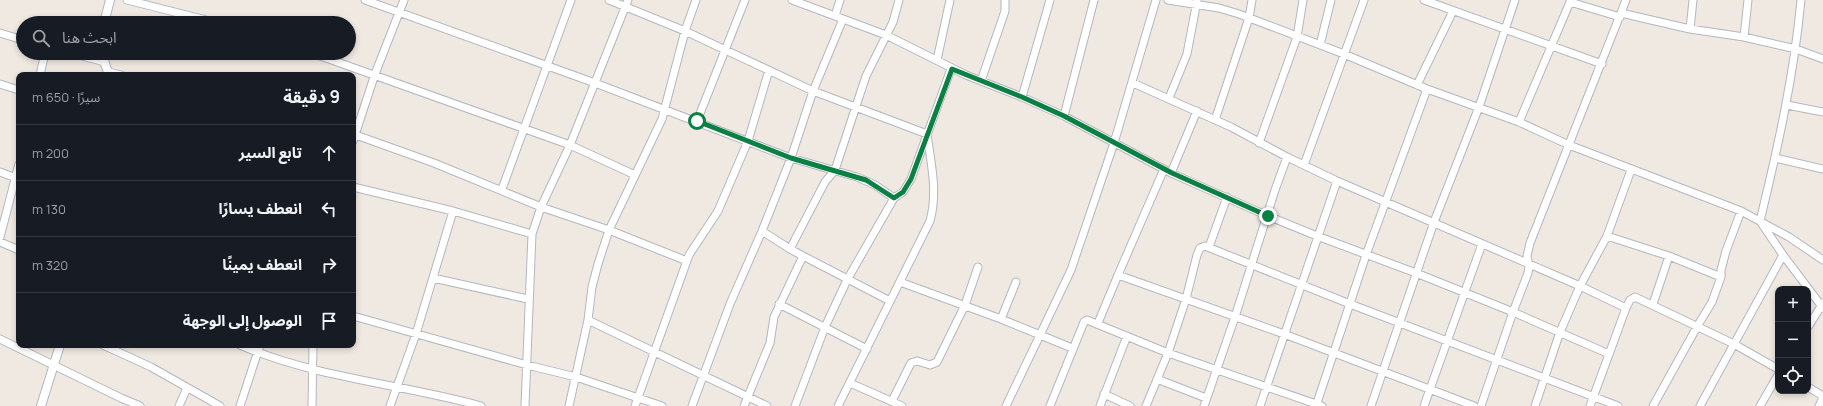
<!DOCTYPE html>
<html lang="ar">
<head>
<meta charset="utf-8">
<style>
  :root { --surface:#171b24; --page:#20242c; --text:#f1f3f6; --muted:#9ea1a6; --line:#363941 }
  body { margin:0; font-family:Manrope,"Noto Sans Arabic",sans-serif; background:var(--page); color:var(--text); direction:rtl }
  .controls { position:absolute; right:12px; bottom:12px; display:grid; overflow:hidden; border-radius:8px; box-shadow:0 2px 6px #0003 }
  .controls button { width:36px; height:36px; display:grid; place-items:center; padding:0; border:0; border-bottom:1px solid var(--line); background:var(--surface); color:var(--text); font:20px sans-serif }
  .stop { position:absolute; width:12px; height:12px; margin:-9px; border:3px solid #0b8043; border-radius:50%; background:#fff }
  .stop.end { background:#0b8043; border-color:#fff; box-shadow:0 1px 4px #0008 }
  .list { margin:0; padding:0; list-style:none }
  h2 { display:flex; justify-content:space-between; align-items:center; height:52px; margin:0; padding:0 16px; font-size:17px }
  h2 small { font-size:13px; font-weight:400; color:var(--muted) }
  .list li { display:grid; grid-template-columns:26px 1fr auto; gap:12px; align-items:center; box-sizing:border-box; height:56px; padding:0 16px; border-top:1px solid var(--line) }
  .list b { display:block; font-size:15px; white-space:nowrap }
  .list em { font-size:13px; font-style:normal; color:var(--muted) }
  .icon { flex:none; width:22px; height:22px; fill:none; stroke:currentColor; stroke-width:2; stroke-linecap:round; stroke-linejoin:round }
  .map { position:relative; flex:none; width:1823px; height:406px; overflow:hidden; direction:ltr }
  .search { position:absolute; background:var(--surface); box-shadow:0 2px 6px #0003; left:16px; top:16px; width:340px; height:44px; display:flex; align-items:center; gap:10px; box-sizing:border-box; padding:0 14px; border-radius:22px; color:var(--muted); font-size:15px }
  .panel { position:absolute; background:var(--surface); box-shadow:0 2px 6px #0003; left:16px; top:72px; width:340px; height:276px; border-radius:8px; direction:rtl }
  .map>svg:first-child { display:block }
  .lines { fill:none; stroke-linecap:round; stroke-linejoin:round }
  .minor-casing { stroke:#b4b7c1; stroke-width:9 }
  .tertiary-casing { stroke:#b4b7c1; stroke-width:10 }
  .minor { stroke:#fff; stroke-width:7 }
  .tertiary { stroke:#fff; stroke-width:8 }
  .route { stroke:#0b8043; stroke-width:5 }
</style>
</head>
<body>
<div class="map">
<svg width="1823" height="406" viewBox="0 0 1823 406">
  <rect width="100%" height="100%" fill="#efe9e1"/>
  <g class="lines">
    <defs>
      <path id="minor" d="M127 0 218 23
        M365 0 595 83 791 158 857 177 875 185 894 198 903 192 911 179 951 69
        M609 0 685 31 813 91 927 134C931 163 938 192 930 221L838 406
        M792 0 886 35 966 75 1022 97 1064 116 1171 173 1268 216 1317 236 1416 273 1513 312 1609 354
        M1168 0 1219 8 1239 14 1344 54 1427 89 1519 122 1569 145 1741 211 1789 237 1823 260
        M1424 0 1602 64
        M1801 0C1794 75 1778 147 1760 221L1783 255 1823 308
        M1621 13 1690 29 1744 37 1796 49 1823 59
        M835 16 840 0
        M1690 29 1693 0
        M0 33 23 40
        M1744 37 1748 0
        M1320 45 1331 0
        M71 53 105 62
        M312 53 570 145 635 175
        M937 60 950 0
        M109 72 121 75
        M40 75 45 53
        M981 81 1005 11V0
        M1133 83 1231 127 1287 157 1337 181 1580 286 1626 308
        M0 84 19 90
        M1417 85 1453 11
        M1022 97 1050 0
        M1169 98 1187 54 1197 1
        M1787 105 1823 112
        M1064 116 1094 0
        M1215 120 1249 18 1252 0
        M697 121 745 0
        M1519 122 1570 2 1620 17
        M353 134 434 163 541 207 609 230 687 261
        M353 141 375 74 404 0
        M1259 143 1297 37 1303 0
        M1775 158 1823 169
        M1304 165 1364 0
        M0 172 16 178
        M1171 173 1197 111
        M353 187 453 211 532 234
        M502 189 571 0
        M762 231 790 249
        M1607 236 1669 256 1721 277
        M0 237 19 164
        M0 242 19 250
        M1209 247 1227 197
        M803 256 890 301
        M1118 275 1164 169
        M433 278 528 299
        M900 282 1001 319 1072 348
        M779 304 867 349
        M1653 304 1669 256
        M353 316 527 365 576 377 662 406
        M1001 319 1016 282
        M588 320 767 406
        M1098 323 1118 275 1284 334 1474 406
        M1808 327 1823 303
        M0 339 121 398 140 406
        M103 345 151 367 220 406
        M240 345C316 378 402 384 481 406
        M1157 379 1206 398
        M850 383 902 406
        M1808 387 1823 396
        M1104 394 1130 406
        M892 401 911 363 917 361 930 365 937 362 965 305 978 267
        M179 406 187 388
        M240 406 260 345
        M312 406 313 345
        M390 406 416 334 453 211
        M525 406 532 234 541 207 570 145 628 0
        M569 406 588 320 592 287 598 264 609 230 662 119 685 31 696 0
        M635 406 689 255 718 211 748 141 769 70
        M692 406 730 304 762 231 791 158 813 91 843 19
        M744 406 770 343 774 317 803 256 790 249 825 182 835 170 866 76 893 22 899 0
        M795 406 825 327 847 280 894 198
        M1006 406 1071 270 1114 143 1156 0
        M1050 406 1084 322 1087 320 1168 353 1322 406
        M1100 406 1127 336
        M1146 406 1168 353 1186 299 1197 255 1200 248 1205 246 1350 304 1618 406
        M1204 406 1235 317 1275 190 1287 157
        M1260 406 1337 181
        M1316 406 1366 255 1427 89
        M1371 406 1434 222 1479 107 1515 0
        M1424 406 1482 244
        M1481 406 1513 312 1528 273 1529 267 1527 256 1530 243 1626 0
        M1535 406 1560 332 1580 286 1607 236 1631 170
        M1590 406 1626 308 1630 300 1635 297 1734 344 1778 369
        M1653 406 1698 325 1712 302 1721 277V270L1726 251 1741 211
        M1700 406 1783 255
        M1760 406 1778 375
        M1819 406 1823 398"/>
      <path id="tertiary" d="M104 23 110 0
        M101 53 109 75
        M41 406 60 345"/>
    </defs>
    <use href="#minor" class="minor-casing"/>
    <use href="#tertiary" class="tertiary-casing"/>
    <use href="#minor" class="minor"/>
    <use href="#tertiary" class="tertiary"/>
  </g>
  <g class="lines">
    <path class="route" d="M697 121 791 158 866 180 894 198 903 192 911 179 952 69 1022 97 1064 116 1172 173 1268 216"/>
  </g>
</svg>
<div class="controls">
<button>+</button>
<button>−</button>
<button><svg class="icon" aria-label="locate" viewBox="0 0 24 24"><circle cx="12" cy="12" r="6"/><path d="M12 2v4M12 18v4M2 12h4M18 12h4"/></svg></button>
</div>
<div class="stop" style="left:697px;top:121px"></div>
<div class="stop end" style="left:1268px;top:216px"></div>
<div class="search"><svg class="icon" aria-label="search" viewBox="0 0 24 24"><circle cx="10" cy="10" r="6"/><path d="M15 15l6 6"/></svg>ابحث هنا</div>
<section class="panel">
<h2>9 دقيقة<small>سيرًا · 650 m</small></h2>
<ul class="list">
<li><svg class="icon" aria-label="ahead" viewBox="0 0 24 24"><path d="M12 20V5M6 11l6-6 6 6"/></svg><div><b>تابع السير</b></div><em>200 m</em></li>
<li><svg class="icon" aria-label="left" viewBox="0 0 24 24"><path d="M17 20v-9H6M10 6l-5 5 5 5"/></svg><div><b>انعطف يسارًا</b></div><em>130 m</em></li>
<li><svg class="icon" aria-label="right" viewBox="0 0 24 24"><path d="M7 20v-9h11M14 6l5 5-5 5"/></svg><div><b>انعطف يمينًا</b></div><em>320 m</em></li>
<li><svg class="icon" aria-label="arrive" viewBox="0 0 24 24"><path d="M6 21V4h12l-3 4 3 4H6"/></svg><div><b>الوصول إلى الوجهة</b></div></li>
</ul>
</section>
</div>
</body>
</html>
